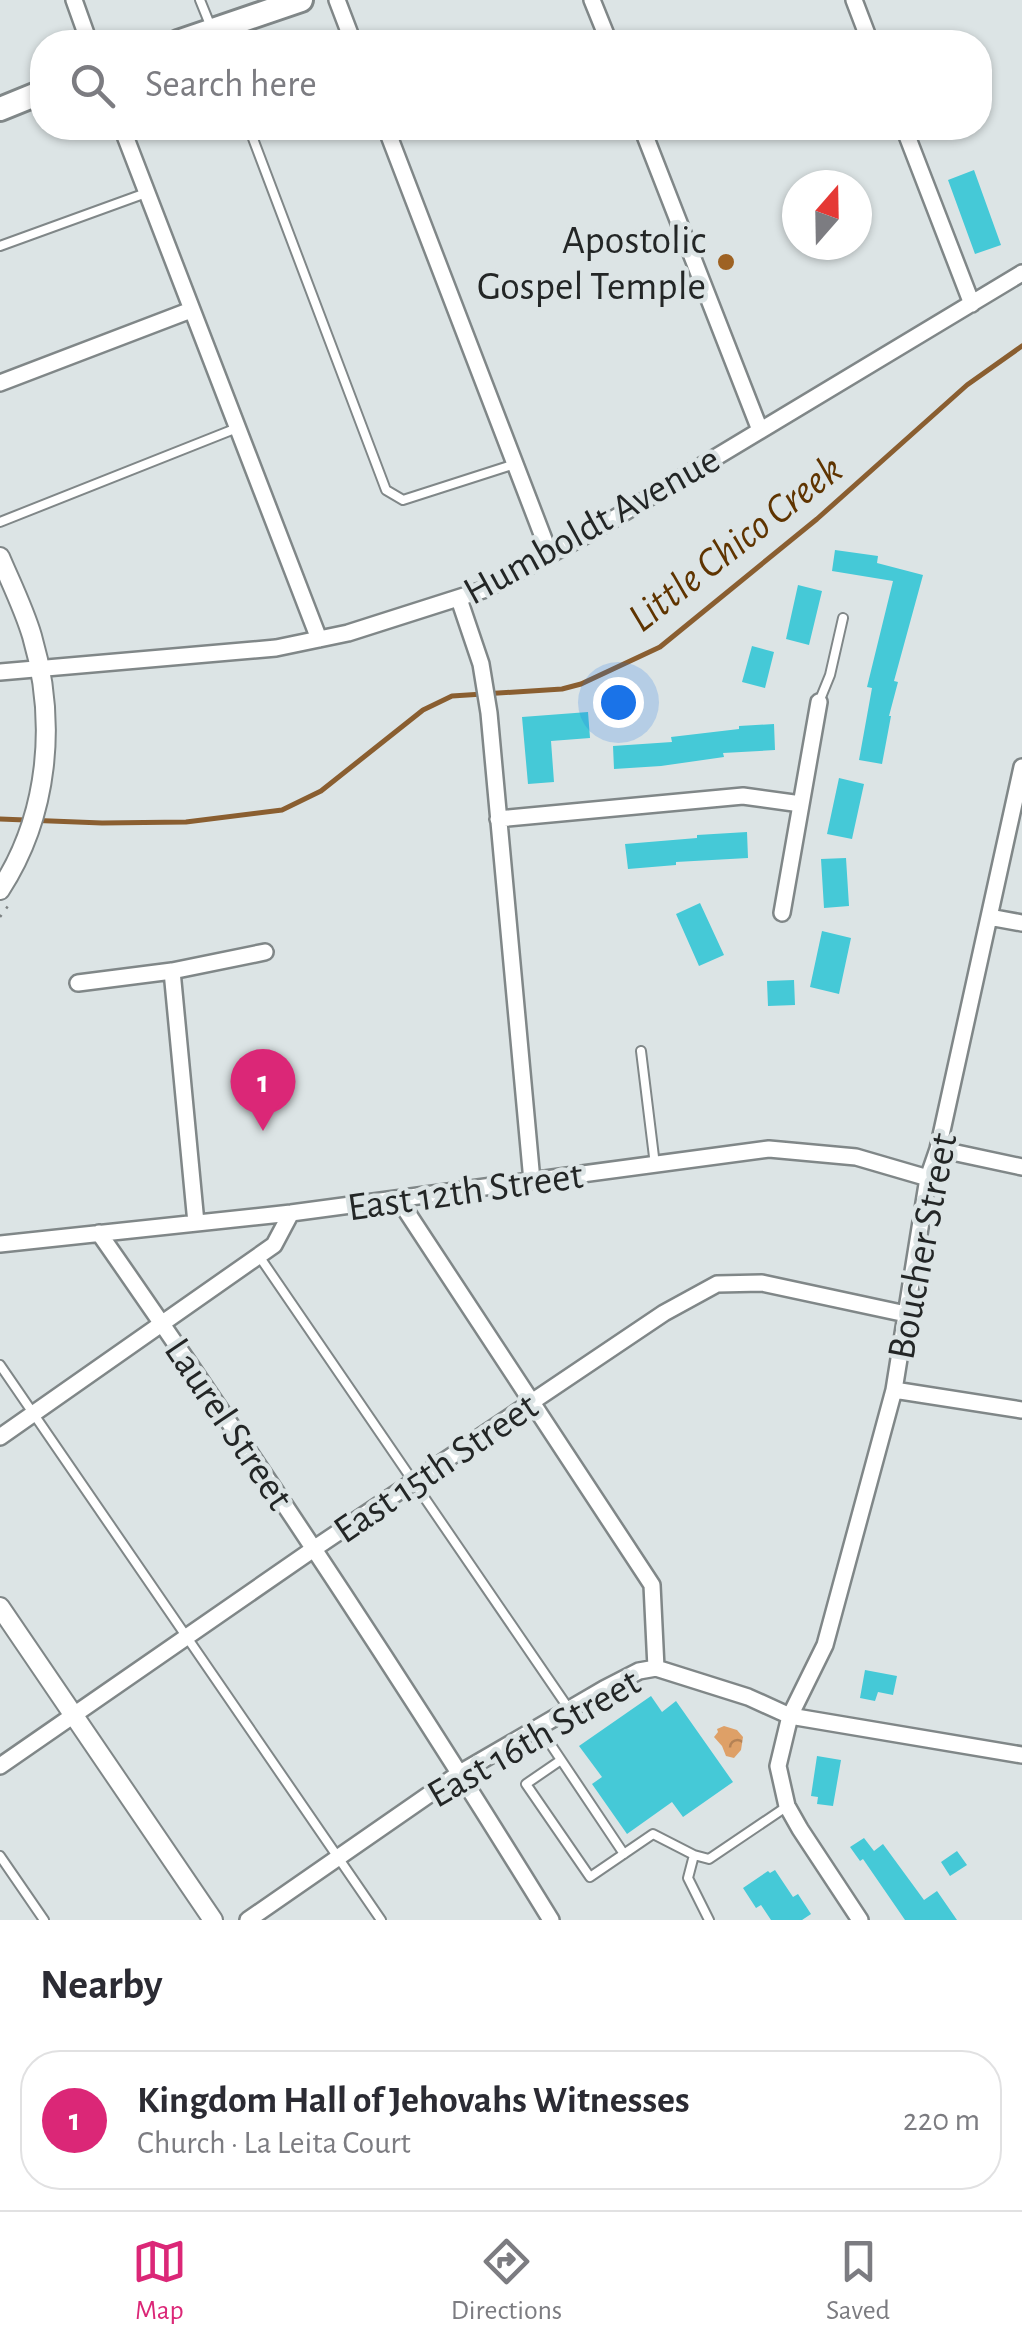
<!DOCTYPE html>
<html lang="en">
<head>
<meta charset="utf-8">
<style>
  :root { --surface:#fff; --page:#f7f7f7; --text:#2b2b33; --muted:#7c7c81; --line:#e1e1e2; --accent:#db2777 }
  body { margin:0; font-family:"Alegreya Sans",sans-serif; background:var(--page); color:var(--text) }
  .compass { position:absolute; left:782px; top:170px; width:90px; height:90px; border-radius:50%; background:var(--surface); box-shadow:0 2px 8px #0004; rotate:20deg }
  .you { position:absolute; left:618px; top:702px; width:35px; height:35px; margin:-25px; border:8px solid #fff; border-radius:50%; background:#1a73e8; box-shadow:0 0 0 15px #1a73e833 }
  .badge { display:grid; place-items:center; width:65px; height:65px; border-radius:50%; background:var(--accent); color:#fff; font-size:32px; font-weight:700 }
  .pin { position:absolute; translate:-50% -82px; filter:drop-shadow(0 2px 5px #0008) }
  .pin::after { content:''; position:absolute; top:52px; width:35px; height:30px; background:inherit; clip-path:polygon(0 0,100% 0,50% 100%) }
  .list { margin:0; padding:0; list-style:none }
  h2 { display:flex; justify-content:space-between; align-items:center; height:130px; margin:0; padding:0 40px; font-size:42px }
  h2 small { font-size:32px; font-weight:400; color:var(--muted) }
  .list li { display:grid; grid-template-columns:65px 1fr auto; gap:30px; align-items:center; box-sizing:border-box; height:140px; margin:0 20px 20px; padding:0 20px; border:2px solid var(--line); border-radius:40px }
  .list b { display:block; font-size:38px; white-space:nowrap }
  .list p { margin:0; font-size:32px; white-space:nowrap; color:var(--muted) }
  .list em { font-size:32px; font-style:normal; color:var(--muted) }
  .icon { flex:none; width:55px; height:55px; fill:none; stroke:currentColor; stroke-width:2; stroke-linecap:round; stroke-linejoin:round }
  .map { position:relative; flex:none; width:1022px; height:1920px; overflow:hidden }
  .search { position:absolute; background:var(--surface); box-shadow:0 2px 8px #0004; left:30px; right:30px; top:30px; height:110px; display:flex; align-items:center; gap:25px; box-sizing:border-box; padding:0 35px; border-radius:40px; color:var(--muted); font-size:38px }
  .sheet { height:290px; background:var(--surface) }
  nav { display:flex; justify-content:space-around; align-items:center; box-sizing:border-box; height:140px; border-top:2px solid var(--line); background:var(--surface); font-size:28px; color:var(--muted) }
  nav a { display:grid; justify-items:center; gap:5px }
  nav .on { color:var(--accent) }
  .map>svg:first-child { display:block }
  .park { fill:url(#park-crowns) }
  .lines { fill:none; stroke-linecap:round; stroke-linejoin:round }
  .stream { stroke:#8a5e30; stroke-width:5 }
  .building { fill:#45c9d7 }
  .service-casing { stroke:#808788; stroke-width:12 }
  .minor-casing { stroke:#808788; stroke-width:20 }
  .tertiary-casing { stroke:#808788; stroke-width:22 }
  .primary-casing { stroke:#808788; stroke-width:28 }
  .path { stroke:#7d8283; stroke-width:2.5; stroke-dasharray:2.5 8; stroke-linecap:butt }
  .service { stroke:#fff; stroke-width:8 }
  .minor { stroke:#fff; stroke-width:15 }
  .tertiary { stroke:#fff; stroke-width:18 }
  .primary { stroke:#fff; stroke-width:22 }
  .poi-dot { fill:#9e6223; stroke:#dce4e5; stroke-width:4 }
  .labels { text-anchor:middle; stroke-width:9; stroke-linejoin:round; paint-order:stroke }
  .poi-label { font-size:40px; fill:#232626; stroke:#dce4e5; text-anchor:end }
  .street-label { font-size:40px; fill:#232626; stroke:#dce4e5 }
  .water-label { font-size:42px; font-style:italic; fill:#5f3400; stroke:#dce4e5 }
</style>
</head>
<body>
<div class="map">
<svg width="1022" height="1920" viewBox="0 0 1022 1920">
  <defs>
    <pattern id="park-crowns" width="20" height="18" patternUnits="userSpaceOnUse" patternTransform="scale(2.5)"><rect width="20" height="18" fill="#dea067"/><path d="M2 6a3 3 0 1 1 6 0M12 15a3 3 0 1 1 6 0" fill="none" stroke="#b48255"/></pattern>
  </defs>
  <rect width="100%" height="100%" fill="#dce4e5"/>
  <path class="park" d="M724 1726 737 1730 743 1737 741 1750 734 1758 726 1756 722 1746 714 1737 718 1732 717 1729Z"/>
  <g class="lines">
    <path class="stream" d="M0 819 102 823 186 822 282 810 321 791 423 710 452 696 562 689 581 684 660 647 817 519 967 385 1022 346"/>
  </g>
  <path class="building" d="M974 170 1001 245 975 254 948 180Z
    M835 550 878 556 877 563 923 575 894 681 898 682 889 716H891L882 764 859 760 872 688 867 687 893 581 832 571Z
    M798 585 822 591 809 645 786 639Z
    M752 646 774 652 765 688 742 682Z
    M588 712 590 738 551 741 554 782 528 784 522 717Z
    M774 724 775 750 723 753 724 757 661 766 614 769 613 746 672 742 671 737 739 729V726Z
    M839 778 864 784 852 839 827 834Z
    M747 832 748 858 676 862V865L628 869 625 844 697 838V835Z
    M846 858 849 906 824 908 821 859Z
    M700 903 724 955 699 966 676 914Z
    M822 931 851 938 839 994 810 987Z
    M794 980 795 1005 768 1006 767 981Z
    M865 1670 897 1676 893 1695 878 1692 875 1701 860 1698Z
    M651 1696 662 1712 676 1701 733 1782 683 1817 672 1802 627 1834 592 1784 602 1777 579 1746Z
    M817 1756 841 1760 833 1806 817 1804 818 1797 811 1796Z
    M864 1838 874 1851 883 1844 924 1900 937 1891 957 1920H905L863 1859 860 1861 850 1847Z
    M957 1851 967 1865 950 1876 941 1862Z
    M775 1870 793 1897 798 1894 811 1914 802 1920H771L761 1905 756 1908 743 1888 768 1871 770 1873Z"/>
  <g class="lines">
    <defs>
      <path id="service" d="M200 0 217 42
        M249 128 386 490 403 500 515 464
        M0 246 146 193
        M0 522 237 428
        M819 702 830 675 843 618
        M641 1051 655 1165
        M259 1256 569 1709
        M0 1365 381 1920
        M539 1727 624 1854
        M561 1760 526 1784 590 1877 653 1834 694 1855 709 1859 786 1807
        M694 1855 688 1878 709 1920
        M0 1856 44 1920"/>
      <path id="minor" d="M74 0 89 42
        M337 0 353 42
        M592 0 609 42
        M854 0 870 42
        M122 128 319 639
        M386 128 550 555
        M642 128 760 430
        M904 128 972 304
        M0 383 191 310
        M459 599 481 664 489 713 532 1181
        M0 672 276 648 348 633 486 589 590 533 1022 273
        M498 819 743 796 801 804
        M782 913 819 702
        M989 917 1022 923
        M172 971 196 1223
        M78 983 172 971 265 952
        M938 1149 1022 1167
        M399 1200 652 1585 656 1668
        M99 1233C256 1458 407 1686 551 1920
        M0 1244 291 1213 769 1149 856 1157 928 1178
        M894 1390 1022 1410
        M0 1437 274 1245 291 1213
        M0 1766 315 1548 664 1313 717 1284 762 1283 906 1314
        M248 1920 460 1773 604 1689 639 1671 656 1668 748 1697 790 1716 1022 1755
        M860 1920 800 1829 787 1806 778 1766 790 1716 825 1645 894 1390 928 1178 938 1149 1022 767"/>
      <path id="tertiary" d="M0 557C11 583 24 609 32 636 57 721 49 815 0 890
        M0 1607 213 1920"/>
      <path id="primary" d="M178 42 301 0
        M0 109 42 92"/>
    </defs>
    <use href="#service" class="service-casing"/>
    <use href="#minor" class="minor-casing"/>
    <use href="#tertiary" class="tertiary-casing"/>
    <use href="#primary" class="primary-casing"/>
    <path class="path" d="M0 917 8 906"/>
    <use href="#service" class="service"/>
    <use href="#minor" class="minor"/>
    <use href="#tertiary" class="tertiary"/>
    <use href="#primary" class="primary"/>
  </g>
  <circle class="poi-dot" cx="726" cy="262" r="10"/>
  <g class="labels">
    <g class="poi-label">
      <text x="706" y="253">Apostolic<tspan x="706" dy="46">Gospel Temple</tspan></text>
    </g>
    <g class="street-label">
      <text transform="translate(591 524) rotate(-29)" y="14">Humboldt Avenue</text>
      <text transform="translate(465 1190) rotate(-8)" y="14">East 12th Street</text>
      <text transform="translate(921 1246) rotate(-79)" y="14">Boucher Street</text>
      <text transform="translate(230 1423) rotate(56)" y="14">Laurel Street</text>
      <text transform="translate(435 1467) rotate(-34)" y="14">East 15th Street</text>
      <text transform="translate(533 1737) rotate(-30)" y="14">East 16th Street</text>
    </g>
    <g class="water-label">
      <text transform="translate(734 542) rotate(-38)" y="15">Little Chico Creek</text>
    </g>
  </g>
</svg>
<svg class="compass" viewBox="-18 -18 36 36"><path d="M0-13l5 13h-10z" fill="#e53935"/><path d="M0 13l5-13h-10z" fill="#7c7c81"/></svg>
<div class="you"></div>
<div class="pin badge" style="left:263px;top:1131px">1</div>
<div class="search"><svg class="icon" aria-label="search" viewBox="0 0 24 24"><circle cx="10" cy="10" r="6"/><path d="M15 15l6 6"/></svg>Search here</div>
</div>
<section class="sheet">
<h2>Nearby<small></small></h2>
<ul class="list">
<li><span class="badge">1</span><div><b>Kingdom Hall of Jehovahs Witnesses</b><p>Church · La Leita Court</p></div><em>220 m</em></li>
</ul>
</section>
<nav>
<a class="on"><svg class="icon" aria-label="map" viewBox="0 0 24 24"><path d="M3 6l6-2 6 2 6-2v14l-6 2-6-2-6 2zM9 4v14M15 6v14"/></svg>Map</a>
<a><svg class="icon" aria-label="directions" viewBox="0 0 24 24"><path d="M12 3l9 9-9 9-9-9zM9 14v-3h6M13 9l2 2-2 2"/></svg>Directions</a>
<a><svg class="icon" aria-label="saved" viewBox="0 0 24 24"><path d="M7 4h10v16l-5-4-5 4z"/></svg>Saved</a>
</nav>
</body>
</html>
